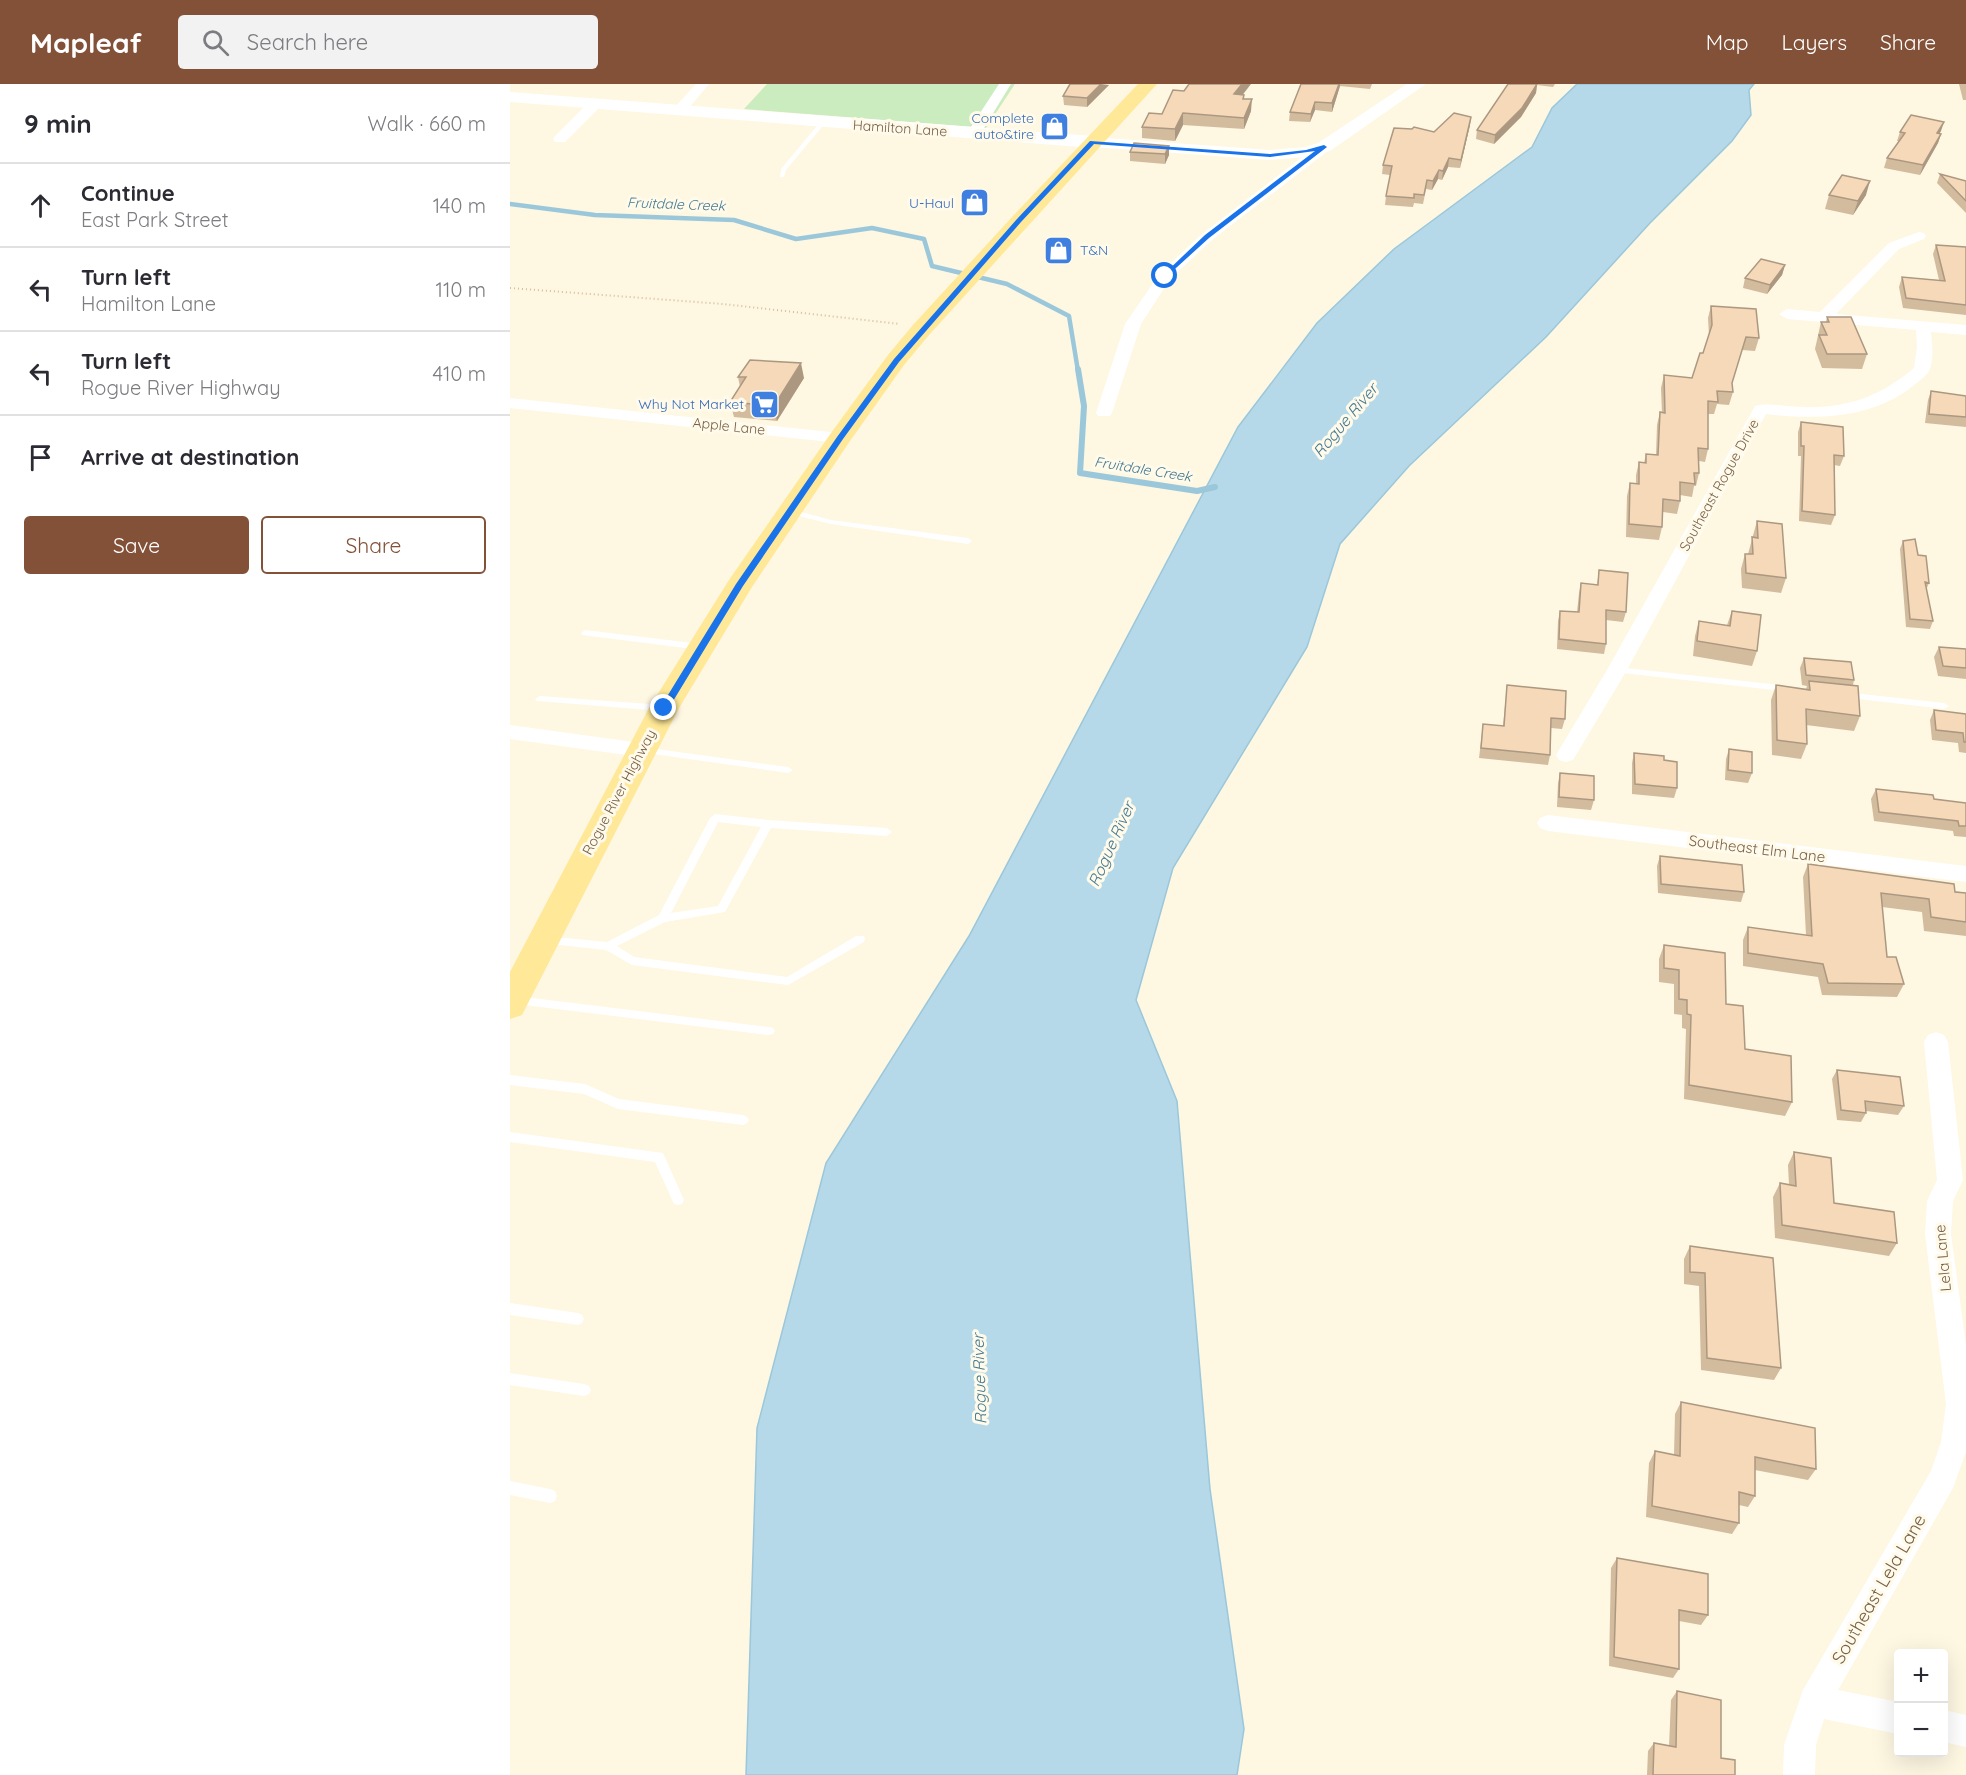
<!DOCTYPE html>
<html lang="en">
<head>
<meta charset="utf-8">
<style>
  :root { --surface:#fff; --page:#f2f2f3; --text:#2b2b33; --muted:#7c7c81; --line:#e1e1e2; --accent:#835138 }
  body { margin:0; font-family:Quicksand,sans-serif; background:var(--page); color:var(--text) }
  .controls { position:absolute; right:18px; bottom:18px; display:grid; overflow:hidden; border-radius:6px; box-shadow:0 6px 24px #0002 }
  .controls button { width:54px; height:54px; display:grid; place-items:center; padding:0; border:0; border-bottom:2px solid var(--line); background:var(--surface); color:var(--text); font:30px sans-serif }
  .stop { position:absolute; width:18px; height:18px; margin:-14px; border:4px solid #1a73e8; border-radius:50%; background:#fff }
  .stop.end { background:#1a73e8; border-color:#fff; box-shadow:0 2px 6px #0008 }
  .list { margin:0; padding:0; list-style:none }
  h2 { display:flex; justify-content:space-between; align-items:center; height:78px; margin:0; padding:0 24px; font-size:26px }
  h2 small { font-size:20px; font-weight:400; color:var(--muted) }
  .list li { display:grid; grid-template-columns:39px 1fr auto; gap:18px; align-items:center; box-sizing:border-box; height:84px; padding:0 24px; border-top:2px solid var(--line) }
  .list b { display:block; font-size:22px; white-space:nowrap }
  .list p { margin:0; font-size:20px; white-space:nowrap; color:var(--muted) }
  .list em { font-size:20px; font-style:normal; color:var(--muted) }
  .actions { display:flex; gap:12px; padding:18px 24px }
  .actions a { flex:1; padding:14px 0; border:2px solid var(--accent); border-radius:6px; text-align:center; font-size:21px; color:var(--accent) }
  .actions .main { background:var(--accent); color:#fff }
  .icon { flex:none; width:33px; height:33px; fill:none; stroke:currentColor; stroke-width:2; stroke-linecap:round; stroke-linejoin:round }
  .map { position:relative; flex:none; width:1456px; height:1691px; overflow:hidden }
  header { display:flex; align-items:center; gap:36px; box-sizing:border-box; height:84px; padding:0 30px; background:var(--accent); color:#fff }
  header strong { font-size:28px }
  nav { display:flex; gap:33px; margin-inline-start:auto; font-size:21px }
  .search { width:420px; height:54px; background:var(--page); display:flex; align-items:center; gap:15px; box-sizing:border-box; padding:0 21px; border-radius:6px; color:var(--muted); font-size:22px }
  main { display:flex }
  aside { flex:1; background:var(--surface) }
  .map>svg:first-child { display:block }
  .green { fill:#cbecbf }
  .water { fill:#b5d9e8; stroke:#9bc7db; stroke-width:1.5 }
  .lines { fill:none; stroke-linecap:round; stroke-linejoin:round }
  .stream-far1 { stroke:#9bc7db; stroke-width:4.5 }
  .stream { stroke:#9bc7db; stroke-width:6 }
  .path { stroke:#d9bc9b; stroke-width:2; stroke-dasharray:1 3; stroke-linecap:butt }
  .service { fill:#fff; fill-rule:evenodd }
  .minor { fill:#fff; fill-rule:evenodd }
  .tertiary { fill:#fff; fill-rule:evenodd }
  .secondary { fill:#fff; fill-rule:evenodd }
  .primary { fill:#ffe897; fill-rule:evenodd }
  .wall { fill:#d3bb9e }
  .shaded-wall { fill:#ac9881 }
  .building { fill:#f5d9b8; stroke:#ac9881; stroke-width:1.5 }
  .route { fill:#1a73e8 }
  .labels { text-anchor:middle; stroke-width:6; stroke-linejoin:round; paint-order:stroke }
  .far-shop-label { font-size:14px; fill:#366cbe; stroke:#fffae9; text-anchor:end }
  .far-street-label { font-size:14px; fill:#775f47; stroke:#fffae9 }
  .far-water-label { font-size:14px; font-style:italic; fill:#427993; stroke:#fffae9 }
  .street-label { font-size:15px; fill:#775f47; stroke:#fffae9 }
  .water-label { font-size:16px; font-style:italic; fill:#427993; stroke:#fffae9 }
  .near-street-label { font-size:18px; fill:#775f47; stroke:#fffae9 }
</style>
</head>
<body>
<header>
<strong>Mapleaf</strong>
<div class="search"><svg class="icon" aria-label="search" viewBox="0 0 24 24"><circle cx="10" cy="10" r="6"/><path d="M15 15l6 6"/></svg>Search here</div>
<nav><a>Map</a><a>Layers</a><a>Share</a></nav>
</header>
<main>
<aside>
<h2>9 min<small>Walk · 660 m</small></h2>
<ul class="list">
<li><svg class="icon" aria-label="ahead" viewBox="0 0 24 24"><path d="M12 20V5M6 11l6-6 6 6"/></svg><div><b>Continue</b><p>East Park Street</p></div><em>140 m</em></li>
<li><svg class="icon" aria-label="left" viewBox="0 0 24 24"><path d="M17 20v-9H6M10 6l-5 5 5 5"/></svg><div><b>Turn left</b><p>Hamilton Lane</p></div><em>110 m</em></li>
<li><svg class="icon" aria-label="left" viewBox="0 0 24 24"><path d="M17 20v-9H6M10 6l-5 5 5 5"/></svg><div><b>Turn left</b><p>Rogue River Highway</p></div><em>410 m</em></li>
<li><svg class="icon" aria-label="arrive" viewBox="0 0 24 24"><path d="M6 21V4h12l-3 4 3 4H6"/></svg><div><b>Arrive at destination</b></div></li>
</ul>
<div class="actions"><a class="main">Save</a><a>Share</a></div>
</aside>
<div class="map">
<svg width="1456" height="1691" viewBox="0 0 1456 1691">
  <rect width="100%" height="100%" fill="#fef7e2"/>
  <path class="green" d="M257 0H505L476 44 234 25Z"/>
  <path class="water" d="M1067 0H1244L1239 6 1241 31 1222 57 1140 139 1036 253 899 382 830 460 797 563 663 784 626 916 667 1017 700 1405 734 1645 727 1691H236L247 1344 316 1079 459 852 728 343 807 239 884 165 1022 63 1042 24Z"/>
  <g class="lines">
    <path class="stream-far1" d="M0 120 85 131 224 136 286 155 362 144 414 155 422 182 497 200 559 232 568 287"/>
    <path class="stream" d="M568 285 574 322 570 389 687 407 705 403"/>
    <path class="path" d="M0 204 213 220 390 240"/>
    <path class="service" d="M311 37 316 38 276 86 274 93H270L271 85Z
      M277 425H280L321 436 458 454 462 457 458 460 321 440 277 429Z
      M75 546 191 560 195 563 191 566 72 551 71 549Z
      M1107 583 1280 602 1285 605 1280 608 1104 588 1102 586Z
      M1334 608 1434 619 1439 622 1434 625 1331 613 1329 611Z
      M30 612 153 621 158 624 153 627 27 617 25 615Z
      M132 663 278 683 283 686 278 689 129 668 127 666 129 664Z
      M205 730 258 736 377 744 382 748 377 752 261 744 215 828 155 838 107 862 124 873 277 893 346 852H354L355 855 354 858 278 901 122 881 96 866 31 859 30 856 31 853 35 852 97 858 149 831 200 734ZM208 738 251 743 208 822 161 829Z
      M6 912 259 943 263 944 265 947 263 950 259 951 6 920 2 919 1 916 2 913Z
      M0 991 75 1000 109 1015 233 1031 237 1033 239 1036 237 1039 233 1041 108 1025 74 1010 0 1001Z
      M0 1048 153 1069 174 1116 172 1120 168 1121 164 1120 145 1078 0 1058Z
      M0 1219 68 1229 72 1231 74 1235 72 1239 68 1241 0 1231Z
      M0 1289 74 1300 79 1302 81 1306 79 1310 74 1312 0 1301Z
      M0 1397 40 1405 45 1407 47 1412 45 1417 40 1419 0 1411Z"/>
    <path class="minor" d="M186 0H199L174 30H164L163 27 164 24Z
      M489 0H501L469 52H459L457 49Z
      M85 16 90 17 91 20 90 23 55 58H45L43 55 45 52 80 17Z
      M814 59 821 63 819 66 702 156 660 195 631 240 602 329 600 332H588L586 329 615 240 650 189 692 150 809 60Z
      M1409 148 1414 149 1416 152 1414 155 1389 165 1326 230 1456 241V251L1421 248C1422 259 1424 273 1420 285 1418 291 1409 297 1404 301 1363 335 1307 336 1256 330L1117 586 1063 676 1056 678 1049 676 1046 671 1097 586 1245 322C1259 318 1277 323 1292 323 1336 325 1371 312 1404 284L1407 263 1406 246 1277 235 1269 230 1277 225 1310 228 1379 159Z
      M0 314 330 349 338 354 330 359 0 324Z
      M0 641 131 659 138 661 141 666 138 671 131 673 0 655Z
      M1038 731 1456 782V798L1038 747 1030 744 1027 739 1030 734Z
      M1426 948 1434 951 1438 958 1453 1096 1443 1117 1441 1150 1456 1261V1368L1443 1404 1328 1606 1388 1618V1650L1314 1635 1306 1661 1305 1691H1273L1274 1661 1293 1606 1421 1387 1431 1358 1436 1320 1415 1150 1417 1117 1427 1096 1414 958 1418 951Z
      M1434 1626 1456 1631V1663L1434 1658Z"/>
    <path class="tertiary" d="M897 0H916L820 67 796 73 760 76 583 63 575 58 583 53 760 66 795 63 808 59Z"/>
    <path class="secondary" d="M0 8 583 52 590 54 592 58 590 62 583 64 0 18Z"/>
    <path class="primary" d="M628 0H647L419 251 394 281 340 357 242 503 169 624 12 931 0 935V888L139 624 219 496 321 349 378 271 403 241 502 133Z"/>
  </g>
  <path class="wall" d="M791 0H862L860 5 830 2 822 28 805 26 800 38 779 37 780 28Z
    M998 0H1045L1043 3 1027 1 1026 9 1011 33 984 60 966 55 967 46Z
    M1449 0H1456V16H1453Z
    M599 1 577 23 554 21 553 12Z
    M732 11 741 27 734 45 673 41 665 57 632 54V43L652 30Z
    M960 41 950 84 938 83 932 96 928 95 922 106 916 105 913 120 904 119 903 123 875 121 876 112 880 91 872 90 873 81 924 48Z
    M1431 47 1429 50H1431L1428 59 1410 91 1374 84 1377 74 1389 57H1387L1390 48Z
    M659 62V71L655 80 620 77V68Z
    M1430 90 1456 97V129L1427 99Z
    M1319 111H1356L1343 131 1315 125Z
    M1426 161 1456 163V231L1393 224 1389 203 1392 193 1429 196 1423 170Z
    M1275 181 1272 191 1257 210 1233 204 1235 194Z
    M1201 222 1249 254 1245 267 1232 266 1222 300 1223 308 1219 321 1207 320 1204 330H1198V365L1195 378 1189 377V389L1186 402H1184L1182 413 1170 411V417L1167 430 1153 428 1152 443 1149 456 1116 453 1117 412 1120 399H1126V391L1129 378 1134 379 1136 370 1146 371 1147 341 1150 328 1152 329 1151 304 1154 291 1182 294 1193 269 1199 251 1198 234Z
    M1317 233 1357 270 1352 285 1312 284 1305 265 1311 238H1316Z
    M228 293 294 294 267 337 224 333 220 318 230 303Z
    M1421 307 1456 312V343L1415 339 1418 316Z
    M1291 338 1334 372 1330 382 1324 381 1325 431 1321 441 1289 437 1291 372H1288V348Z
    M1247 437 1276 494 1271 509 1232 504 1231 485 1235 470H1238Z
    M1393 457 1408 471 1419 499 1416 506 1423 537 1420 545 1396 543 1390 465Z
    M1089 486 1116 528 1113 538 1096 536V560L1094 570 1047 565 1048 537 1050 527 1067 528 1069 509 1071 499 1087 501Z
    M1222 527 1247 567 1242 582 1183 572 1185 552 1189 537 1217 541Z
    M1429 563 1456 565V595L1428 592 1424 573Z
    M1294 574 1344 596 1343 601 1350 632 1344 647 1296 641 1297 660 1291 675 1262 671 1261 616 1266 601 1296 605 1297 602 1292 601 1290 584Z
    M997 601 1055 635 1052 645 1041 644 1040 671 1038 681 969 674 973 640 993 642Z
    M1424 626 1456 630V669L1449 668 1448 659 1422 656 1420 636Z
    M1219 665 1242 689 1238 699 1215 696 1216 675Z
    M1124 669 1154 676 1167 704 1164 714 1122 710V679Z
    M1050 689 1084 716 1081 726 1047 723 1048 699Z
    M1366 705 1424 715 1456 719V753L1444 752 1443 747 1364 737 1361 715Z
    M1150 772 1234 808 1231 818 1148 809 1147 782Z
    M1298 780 1456 809V852L1414 847 1412 828 1372 823 1377 873 1394 900 1387 913 1312 911 1308 893 1233 882V856L1238 843 1296 851 1293 793Z
    M1154 861 1216 920 1235 965 1282 1018 1275 1032 1174 1015 1176 945 1172 944V931L1164 930V900L1149 898V875Z
    M1327 986 1394 1022 1388 1031 1356 1027V1029L1351 1038 1327 1036 1322 995Z
    M1284 1068 1324 1119 1387 1159 1379 1172 1265 1154 1263 1113 1270 1099 1279 1101 1278 1081Z
    M1180 1162 1271 1284 1264 1296 1191 1286 1189 1202 1174 1200V1175Z
    M1171 1318 1306 1385 1298 1396 1245 1386V1412L1238 1423 1229 1421V1439L1222 1450 1136 1433 1139 1379 1145 1367 1164 1371 1165 1330Z
    M1107 1474 1198 1531 1191 1541 1169 1537V1585L1163 1594 1099 1582 1101 1484Z
    M1167 1607 1211 1674 1225 1691H1137L1138 1667 1144 1659 1159 1662 1161 1616Z"/>
  <path class="shaded-wall" d="M591 0 599 1 577 23V14Z
    M732 0H741L724 22V10Z
    M829 0H830V2L822 28V19Z
    M1027 0 1026 9 1011 33 984 60 985 51Z
    M742 15 741 27 734 45V34Z
    M805 18V26L800 38 801 30Z
    M673 29V41L665 57V45Z
    M961 33 960 41 950 84 951 76Z
    M1434 38 1431 47 1424 58 1427 49Z
    M1431 50 1428 59 1410 91 1413 81Z
    M659 62V71L655 80V70Z
    M939 74 938 83 932 96 933 87Z
    M929 86 928 95 922 106 923 97Z
    M1360 97 1356 111 1343 131 1348 117Z
    M1275 181 1272 191 1257 210 1260 201Z
    M291 279 294 294 267 337 264 322Z"/>
  <path class="building" d="M560 0H591L577 14 553 12Z
    M679 0H732L724 10 734 11 733 15H742L734 34 673 29 665 45 632 43 639 29 652 30 663 6 674 7Z
    M791 0H829L822 19 805 18 801 30 780 28Z
    M998 0H1027L1012 24 985 51 967 46Z
    M944 29 961 33 951 76 939 74 933 87 929 86 923 97 917 96 914 111 904 110V114L876 112 882 82 873 81 884 44 902 45 904 43 924 48Z
    M1401 31 1434 38 1427 49 1431 50 1413 81 1377 74 1395 49 1390 48Z
    M624 59 659 62 655 70 620 68Z
    M1430 90 1456 97V117Z
    M1332 91 1360 97 1348 117 1319 111Z
    M1426 161 1456 163V221L1396 214 1392 193 1435 197Z
    M1251 175 1275 181 1260 201 1235 194Z
    M1201 222 1246 225 1249 254 1236 253 1222 299 1223 308 1207 307 1208 318 1198 317V365L1188 364 1189 389H1184L1185 400 1170 398V417L1153 415 1152 443 1119 440 1120 399 1129 400V378L1136 379V370L1148 371 1150 328 1155 329 1154 291 1182 294 1190 269H1193L1202 241Z
    M1317 233H1341L1357 270H1317L1309 251H1317L1311 238H1319Z
    M240 276 291 279 264 322 220 318 236 293H228Z
    M1421 307 1456 312V333L1419 330Z
    M1291 338 1333 343 1334 372 1324 371 1325 431 1292 427 1294 362H1291Z
    M1247 437 1272 440 1276 494 1236 489 1235 470H1243L1242 453 1248 454Z
    M1405 455 1408 471 1416 472 1419 499 1415 498 1423 537 1400 535 1393 457Z
    M1089 486 1118 489 1116 528 1096 526V560L1049 555 1050 527 1069 528 1071 499 1088 501Z
    M1222 527 1251 531 1247 567 1187 557 1189 537 1220 542Z
    M1429 563 1456 565V584L1433 582Z
    M1294 574 1341 578 1344 596 1296 591Z
    M1299 597 1348 602 1350 632 1296 625 1297 660 1267 656 1266 601 1300 606Z
    M997 601 1056 607 1055 635 1041 634 1040 671 971 664 973 640 994 642Z
    M1424 626 1456 630V658H1454L1453 649 1426 646Z
    M1219 665 1242 668V689L1218 686Z
    M1124 669 1154 672V676L1167 678V704L1125 700Z
    M1050 689 1084 692V716L1049 713Z
    M1366 705 1423 711 1424 715 1456 719V742H1449L1448 737 1369 728Z
    M1150 772 1232 781 1234 808 1151 800Z
    M1298 780 1444 800 1445 808 1456 809V838L1421 833 1419 815 1371 809 1377 873H1386L1394 900 1318 899 1313 880 1238 869V843L1302 852Z
    M1154 861 1215 869 1216 920 1233 922 1235 965 1281 972 1282 1018 1179 1001 1181 931 1177 930V916L1169 915V886L1154 884Z
    M1327 986 1390 993 1394 1022 1355 1017 1356 1029 1331 1026Z
    M1284 1068 1321 1074 1324 1119 1384 1128 1387 1159 1272 1141 1270 1099 1286 1102Z
    M1180 1162 1263 1174 1271 1284 1197 1274 1195 1189 1180 1188Z
    M1171 1318 1305 1344 1306 1385 1245 1373V1412L1229 1408V1439L1142 1422 1145 1367 1170 1372Z
    M1107 1474 1198 1490V1531L1169 1526V1585L1104 1573Z
    M1167 1607 1211 1616V1674L1225 1676V1691H1143L1144 1659 1166 1663Z"/>
  <path class="route" d="M580 57 760 70 796 66 814 61 817 63 699 154 655 194 653 191 695 151 805 67 760 73 584 60 511 138 389 278 333 355 233 502 157 627H151L150 624 226 500 327 353 384 275 507 135Z"/>
  <defs>
    <symbol id="shop-square" viewBox="-11 -11 22 22"><rect x="-9" y="-9" width="18" height="18" rx="4" fill="#3f7fe0" stroke="#fffae9"/><path d="M-5-2.5h2.3a2.7 3.5 0 0 1 5.4 0H5L5.5 6h-11ZM-1.5-2.5h3a1.5 2.3 0 0 0-3 0Z" fill="#fff"/></symbol>
    <symbol id="supermarket-square" viewBox="-11 -11 22 22"><rect x="-9" y="-9" width="18" height="18" rx="4" fill="#3f7fe0" stroke="#fffae9"/><path d="M-6-5.5h2.5l.6 2H6L4.5 2H-2.5L-4.4-4H-6ZM-1.5 3.2a1.3 1.3 0 1 0 .1 0ZM3 3.2a1.3 1.3 0 1 0 .1 0Z" fill="#fff"/></symbol>
  </defs>
  <g fill-rule="evenodd">
    <use href="#shop-square" x="528" y="26" width="33" height="33"/>
    <use href="#shop-square" x="448" y="102" width="33" height="33"/>
    <use href="#shop-square" x="532" y="150" width="33" height="33"/>
    <use href="#supermarket-square" x="238" y="304" width="33" height="33"/>
  </g>
  <g class="labels">
    <g class="far-shop-label">
      <text x="524" y="39">Complete<tspan x="524" dy="16">auto&amp;tire</tspan></text>
      <text x="444" y="124">U-Haul</text>
      <text x="570" y="171" text-anchor="start">T&amp;N</text>
      <text x="234" y="325">Why Not Market</text>
    </g>
    <g class="far-street-label">
      <text transform="translate(390 44) rotate(4)" y="5">Hamilton Lane</text>
      <text transform="translate(219 342) rotate(6)" y="5">Apple Lane</text>
      <text transform="translate(1209 401) rotate(-61)" y="5">Southeast Rogue Drive</text>
      <text transform="translate(109 708) rotate(-62)" y="5">Rogue River Highway</text>
    </g>
    <g class="far-water-label">
      <text transform="translate(166 120) rotate(2)" y="5">Fruitdale Creek</text>
      <text transform="translate(633 385) rotate(9)" y="5">Fruitdale Creek</text>
    </g>
    <g class="street-label">
      <text transform="translate(1247 765) rotate(7)" y="5">Southeast Elm Lane</text>
      <text transform="translate(1433 1174) rotate(-95)" y="5">Lela Lane</text>
    </g>
    <g class="water-label">
      <text transform="translate(835 336) rotate(-50)" y="6">Rogue River</text>
      <text transform="translate(601 760) rotate(-66)" y="6">Rogue River</text>
      <text transform="translate(469 1295) rotate(-92)" y="6">Rogue River</text>
    </g>
    <g class="near-street-label">
      <text transform="translate(1369 1505) rotate(-60)" y="6">Southeast Lela Lane</text>
    </g>
  </g>
</svg>
<div class="controls">
<button>+</button>
<button>−</button>
</div>
<div class="stop" style="left:655px;top:192px"></div>
<div class="stop end" style="left:154px;top:624px"></div>
</div>
</main>
</body>
</html>
